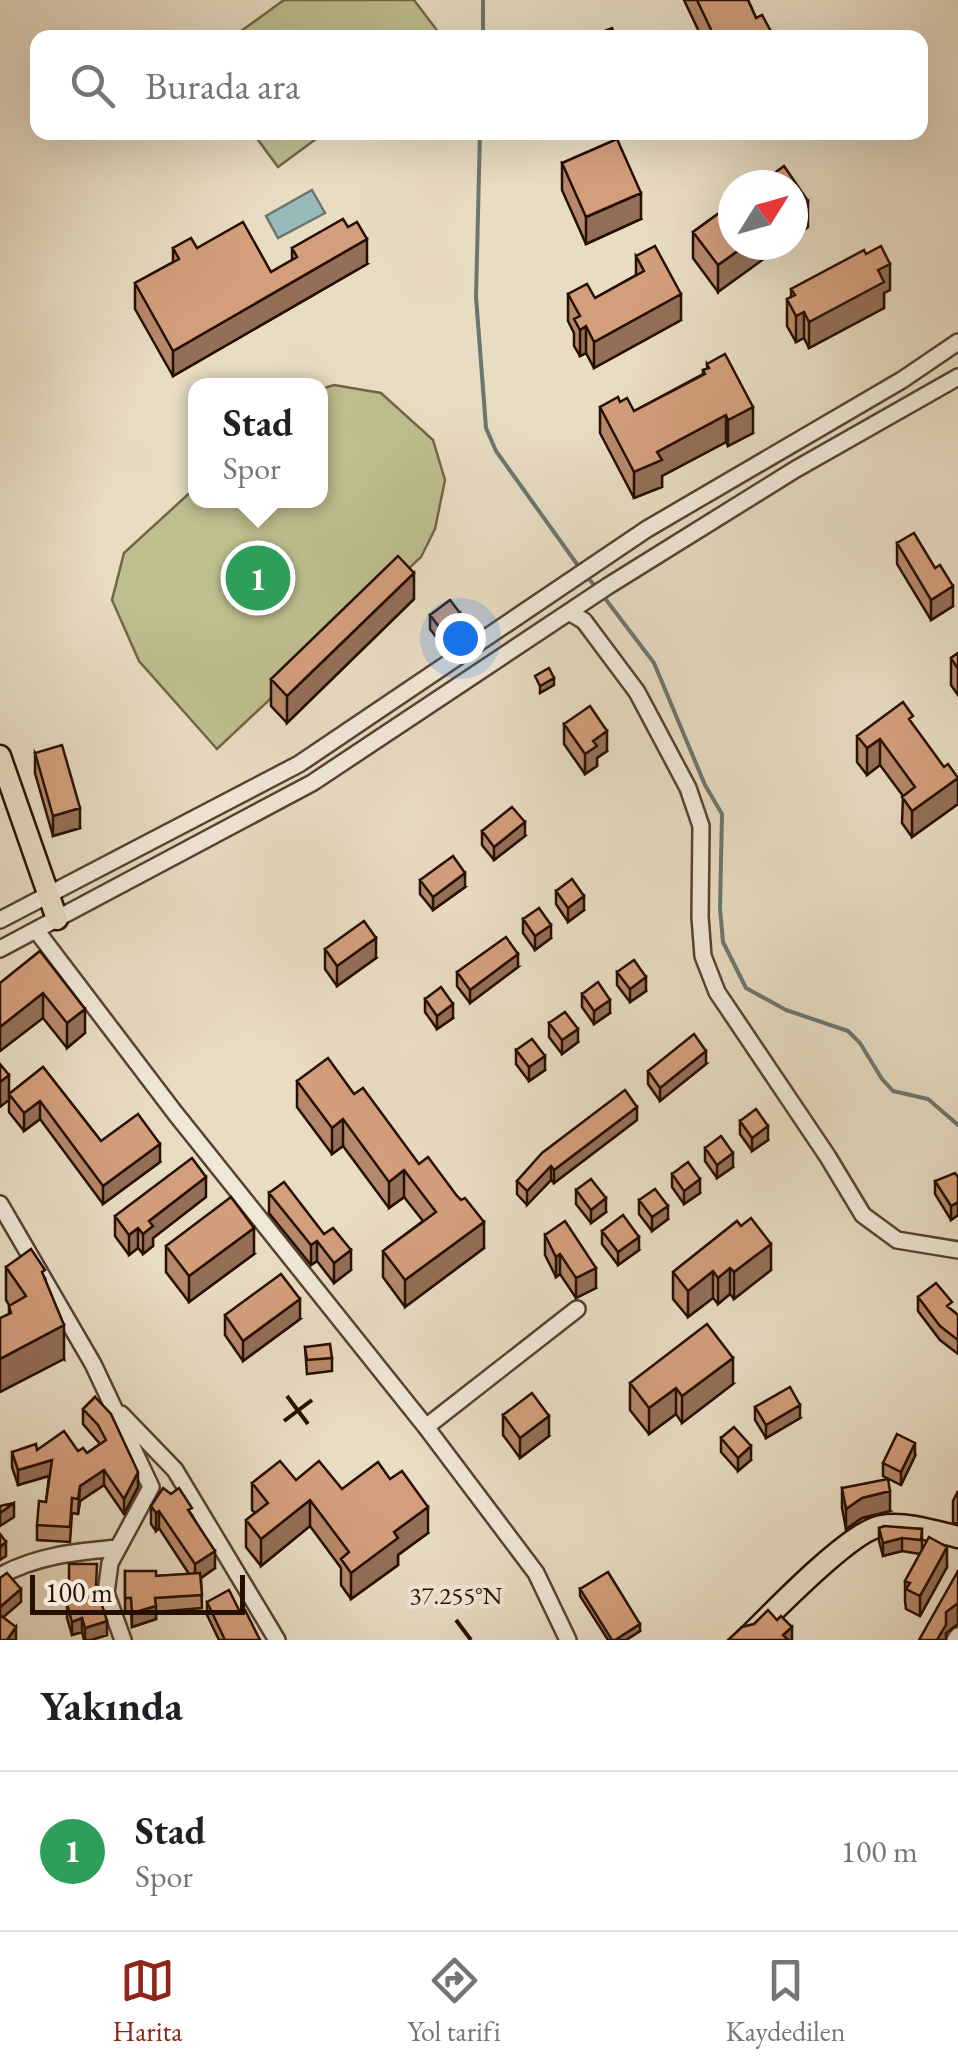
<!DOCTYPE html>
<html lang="tr">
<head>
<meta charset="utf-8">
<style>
  :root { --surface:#fff; --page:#f2f2f2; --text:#202124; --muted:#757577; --line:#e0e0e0; --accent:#8f2418 }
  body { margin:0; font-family:"EB Garamond",serif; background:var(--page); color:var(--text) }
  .compass { position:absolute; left:718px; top:170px; width:90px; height:90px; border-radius:50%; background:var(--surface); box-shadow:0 10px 40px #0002; rotate:53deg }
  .scale { position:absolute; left:30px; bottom:25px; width:215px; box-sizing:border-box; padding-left:10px; border:5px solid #270f00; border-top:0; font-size:28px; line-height:35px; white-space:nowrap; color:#270f00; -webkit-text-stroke:8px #f0e8d7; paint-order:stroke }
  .you { position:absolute; left:460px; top:638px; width:35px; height:35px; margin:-25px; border:8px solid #fff; border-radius:50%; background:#1a73e8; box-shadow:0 0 0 15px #1a73e833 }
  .badge { display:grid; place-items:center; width:65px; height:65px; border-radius:50%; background:var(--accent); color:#fff; font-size:32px; font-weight:700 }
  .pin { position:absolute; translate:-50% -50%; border:5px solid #fff; box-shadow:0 2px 10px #0006 }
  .popup { position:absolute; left:188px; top:378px; width:140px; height:130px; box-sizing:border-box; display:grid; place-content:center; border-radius:20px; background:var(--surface); filter:drop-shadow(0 2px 8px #0005); font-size:32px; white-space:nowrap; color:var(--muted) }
  .popup b { font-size:38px; color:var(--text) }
  .popup::after { content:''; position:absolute; left:50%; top:100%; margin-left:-20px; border:20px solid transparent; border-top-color:var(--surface) }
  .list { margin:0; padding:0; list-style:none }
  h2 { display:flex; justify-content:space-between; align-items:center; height:130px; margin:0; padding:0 40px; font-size:42px }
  h2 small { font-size:32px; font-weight:400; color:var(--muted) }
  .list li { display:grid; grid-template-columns:65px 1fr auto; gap:30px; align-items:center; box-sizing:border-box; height:160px; padding:0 40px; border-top:2px solid var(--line) }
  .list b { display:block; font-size:38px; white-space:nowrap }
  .list p { margin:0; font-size:32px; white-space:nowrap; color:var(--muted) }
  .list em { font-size:32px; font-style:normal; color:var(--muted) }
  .icon { flex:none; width:55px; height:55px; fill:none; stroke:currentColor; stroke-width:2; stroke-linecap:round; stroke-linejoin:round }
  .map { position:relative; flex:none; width:958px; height:1640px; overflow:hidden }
  .search { position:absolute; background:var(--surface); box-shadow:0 10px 40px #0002; left:30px; right:30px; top:30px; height:110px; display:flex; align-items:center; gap:25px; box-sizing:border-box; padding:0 35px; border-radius:20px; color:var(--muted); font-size:38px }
  .sheet { height:290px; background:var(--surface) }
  nav { display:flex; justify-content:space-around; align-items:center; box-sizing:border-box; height:140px; border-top:2px solid var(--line); background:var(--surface); font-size:28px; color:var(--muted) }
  nav a { display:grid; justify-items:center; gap:5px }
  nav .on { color:var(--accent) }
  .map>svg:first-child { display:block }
  .green { fill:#bebe8e; stroke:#726647; stroke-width:2.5 }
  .water { fill:#99baba; stroke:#6b7670; stroke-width:2.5 }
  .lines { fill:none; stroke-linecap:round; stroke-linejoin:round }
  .stream { stroke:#6b7670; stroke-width:4 }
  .minor-casing { stroke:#574230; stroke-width:20 }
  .major-casing { stroke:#270f00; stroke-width:25 }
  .minor { stroke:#f0e8d7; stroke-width:15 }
  .major { stroke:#e8dcc2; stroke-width:20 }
  .wall { fill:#b5886b; stroke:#270f00; stroke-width:2.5 }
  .shaded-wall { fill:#946f57; stroke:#270f00; stroke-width:2.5 }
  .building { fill:#d39e7c; stroke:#270f00; stroke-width:2.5 }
  .ticks { fill:none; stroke:#270f00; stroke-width:4 }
  .ticks-label { font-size:25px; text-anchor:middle; fill:#270f00; stroke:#f0e8d7; stroke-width:8; stroke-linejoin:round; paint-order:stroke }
</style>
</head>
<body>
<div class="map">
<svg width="958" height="1640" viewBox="0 0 958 1640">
  <rect width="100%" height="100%" fill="#e8dcc2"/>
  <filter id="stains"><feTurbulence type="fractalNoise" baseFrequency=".002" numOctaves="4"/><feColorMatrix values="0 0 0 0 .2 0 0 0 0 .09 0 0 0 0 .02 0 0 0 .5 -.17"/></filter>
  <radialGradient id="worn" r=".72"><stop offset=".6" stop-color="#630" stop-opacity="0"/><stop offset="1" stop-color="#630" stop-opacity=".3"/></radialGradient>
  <path class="green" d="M284 0H414L442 37H233Z
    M253 133H324L278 167Z
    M334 385 381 393 433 440 445 480 435 529 421 557 217 749 139 661 112 600 124 553 195 488 196 500H320L321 389Z"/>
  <path class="water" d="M312 190 325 213 278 238 266 216Z"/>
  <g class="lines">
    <path class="stream" d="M483 38V0
      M480 132 476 297 486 428 496 451 579 567
      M585 574 598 590
      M604 597 654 663 705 785 722 814 720 908 723 942 746 988 786 1010 848 1031 860 1043 882 1079 893 1091 928 1099 958 1125"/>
    <defs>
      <path id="minor" d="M569 612 584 621 637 692 688 788 701 826 700 917 703 956 717 992 828 1157 863 1215 897 1240 958 1250
        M0 920 299 764 647 529 902 380 958 342
        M36 930 175 1113 426 1427 536 1573 568 1640
        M0 949 312 783 608 586 796 469 958 377
        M0 1204 93 1364 151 1487 110 1563 106 1593 123 1640
        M121 1414 175 1470 277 1640
        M426 1427 577 1309
        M0 1576C37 1555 77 1552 118 1548
        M955 1640 958 1636"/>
      <path id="major" d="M0 756 57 919
        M745 1640C770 1615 850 1531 881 1526 906 1522 934 1531 958 1537"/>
    </defs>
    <use href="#minor" class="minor-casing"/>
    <use href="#major" class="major-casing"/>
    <use href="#minor" class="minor"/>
    <use href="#major" class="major"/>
  </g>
  <path class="wall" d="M684 0H748L756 18 774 37 702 38Z
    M562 163 641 219 586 244 562 190Z
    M733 203 718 292 693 258V232Z
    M173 248H197L271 272 292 260V248L367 264 173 376 135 309V283L173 262Z
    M636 256 681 320 594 368 586 353 580 356 574 346V333L568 321V294L595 298 636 275Z
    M791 289 890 290 884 293V308L809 348 804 338 796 342 787 326V299L791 297Z
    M707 364 753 433 728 446 726 442 662 476V487L634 498 600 433V407L620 402 634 411 703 374V370L707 369Z
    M897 543 935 568 953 606 931 620 897 564Z
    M414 599 287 723 271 706V679Z
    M430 615 460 626 440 642 430 629Z
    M958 653V695L951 685V658Z
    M564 724 607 751 597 758V766L585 774 564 744Z
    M913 725 958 804 912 837 902 823 903 796 880 765 867 775 857 762V736Z
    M35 753 80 828 53 836 35 773Z
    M482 831 525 836 494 860 482 845Z
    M420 880 465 887 433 910 420 894Z
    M556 891 584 910 568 922 556 904Z
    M523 919 551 938 535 950 523 933Z
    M325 949 376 958 337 986 325 969Z
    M40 951 85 1033 67 1048 43 1018 0 1051V983Z
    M518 967 470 1003 457 986V972Z
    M617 972 646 991 630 1002 617 985Z
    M582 994 610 1013 594 1024 582 1007Z
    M425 999 453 1018 437 1029 425 1012Z
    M549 1023 578 1042 562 1054 549 1037Z
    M516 1050 545 1070 529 1081 516 1064Z
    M706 1064 660 1101 648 1084V1071Z
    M43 1067 101 1141 160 1162 103 1204 40 1119 24 1131 9 1112V1094Z
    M297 1081 354 1094 484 1248 405 1307 383 1277V1251L423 1221 404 1197 389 1208 343 1146 332 1154 297 1107Z
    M637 1120 554 1183 551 1180 527 1205 517 1194V1181Z
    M740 1121 768 1140 752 1151 740 1134Z
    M705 1148 733 1167 717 1178 705 1161Z
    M672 1174 700 1193 684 1204 672 1187Z
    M958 1177V1215L951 1220 935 1194V1181Z
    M576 1190 606 1212 591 1223 576 1204Z
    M269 1193 351 1270 334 1283 317 1261 311 1265 269 1213Z
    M206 1197 153 1238V1246L143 1254 138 1248 129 1255 115 1236V1216Z
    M639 1200 668 1219 652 1231 639 1214Z
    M737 1221 771 1270 734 1299 730 1294 718 1304 713 1298 688 1317 673 1299V1272Z
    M602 1231 639 1250 618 1265 602 1244Z
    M545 1235 596 1288 576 1298 560 1274 556 1277 545 1255Z
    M166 1246 254 1254 189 1302 166 1272Z
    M6 1267 45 1278 64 1359 9 1314V1305L6 1300Z
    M918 1297 952 1310 958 1315V1354L940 1340 918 1311Z
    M225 1315 300 1319 243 1361 225 1335Z
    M305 1347 332 1358V1371L307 1374Z
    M630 1383 733 1384 682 1423 676 1414 649 1434 630 1410Z
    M95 1397 138 1487 124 1514 104 1485 80 1501 78 1514 72 1513 70 1542 37 1540V1525L46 1502 49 1476 18 1485 12 1467V1452L37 1450 87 1453 100 1444 83 1424V1409Z
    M755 1407 800 1418 766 1438 755 1420Z
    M503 1415 549 1436 520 1458 503 1435Z
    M721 1438 751 1460 738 1471 721 1452Z
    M915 1456 901 1485 883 1476V1463Z
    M296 1480 342 1489 428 1533 398 1555V1565L351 1599 341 1585V1568L310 1526 261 1566 246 1547V1520L255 1513 252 1510V1483Z
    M842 1488 890 1511 862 1518 846 1529 842 1508Z
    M958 1491V1524L953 1522V1501Z
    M151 1506 192 1515 215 1568 201 1578 202 1608 156 1612V1619L132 1627 131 1612H125V1571L156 1576 189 1574 159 1528 156 1531 151 1524Z
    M879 1528 922 1529V1550L947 1567 920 1616 906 1609 905 1601V1581L920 1554 902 1551 883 1556 879 1541Z
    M97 1587 107 1635 91 1640H84L82 1632 72 1635 67 1618V1604Z
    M580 1589 640 1631 626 1640H608L580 1596Z
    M207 1602 240 1612 260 1640H219L207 1615Z"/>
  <path class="shaded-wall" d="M641 193V219L586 244V217Z
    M808 201V227L793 238V212Z
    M367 239V264L173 376V351Z
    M746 245H783L718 292V265Z
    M890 264V290L884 293V308L809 348V322L878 270Z
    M681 294V320L594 368V342Z
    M804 312V338L796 342V316Z
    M586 326V353L580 356V330Z
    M753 407V433L728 446V420Z
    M726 415V442L662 476V487L634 498V472L657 452Z
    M414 573V599L287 723V696Z
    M953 586V606L931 620V600Z
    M460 613V626L440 642V628Z
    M554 678V685L540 693V686Z
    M607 731V751L597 758V766L585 774V754L593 741Z
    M880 739V765L867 775V748Z
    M958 778V804L912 837V811Z
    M80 808V828L53 836V816Z
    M525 822V836L494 860V847Z
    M465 873V887L433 910V897Z
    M584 896V910L568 922V908Z
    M551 925V938L535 950V936Z
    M376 938V958L337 986V966Z
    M518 954V967L470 1003V990Z
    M646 977V991L630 1002V989Z
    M43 993V1018L0 1051V1027Z
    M610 1000V1013L594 1024V1011Z
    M453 1004V1018L437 1029V1016Z
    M85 1009V1033L67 1048V1023Z
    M578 1029V1042L562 1054V1040Z
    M706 1051V1064L660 1101V1088Z
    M545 1056V1070L529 1081V1067Z
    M9 1075V1100L0 1107V1082Z
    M40 1101V1119L24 1131V1113Z
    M637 1107V1120L554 1183V1170Z
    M343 1119V1146L332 1154V1128Z
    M768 1126V1140L752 1151V1138Z
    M160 1144V1162L103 1204V1186Z
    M733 1153V1167L717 1178V1165Z
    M551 1166V1180L527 1205V1191Z
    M404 1170V1197L389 1208V1182Z
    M206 1177V1197L153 1238V1246L143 1254V1234L149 1221Z
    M700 1179V1193L684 1204V1191Z
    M606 1198V1212L591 1223V1210Z
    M958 1202V1215L951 1220V1206Z
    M668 1206V1219L652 1231V1217Z
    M484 1222V1248L405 1307V1280Z
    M138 1228V1248L129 1255V1235Z
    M254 1228V1254L189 1302V1276Z
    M639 1237V1250L618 1265V1252Z
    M317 1241V1261L311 1265V1245Z
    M771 1244V1270L734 1299V1272Z
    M351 1250V1270L334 1283V1263Z
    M560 1254V1274L556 1277V1257Z
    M596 1268V1288L576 1298V1278Z
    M730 1268V1294L718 1304V1278Z
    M713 1271V1298L688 1317V1291Z
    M300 1299V1319L243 1361V1341Z
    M64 1325V1359L0 1392V1359Z
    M733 1358V1384L682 1423V1396Z
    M676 1388V1414L649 1434V1408Z
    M800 1405V1418L766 1438V1425Z
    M549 1416V1436L520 1458V1438Z
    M915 1443V1456L901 1485V1472Z
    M751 1446V1460L738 1471V1458Z
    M52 1460V1475L18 1485V1470Z
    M104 1470V1485L80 1501 78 1514 80 1486Z
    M138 1472V1487L124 1514V1499Z
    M890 1491V1511L862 1518 846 1529V1509L862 1498Z
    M310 1500V1526L261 1566V1539Z
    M14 1503V1517L0 1526V1513Z
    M428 1507V1533L398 1555V1565L351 1599V1573L394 1532Z
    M159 1511V1528L156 1531V1513Z
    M902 1538V1551L883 1556V1543Z
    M6 1542V1556L0 1560V1547Z
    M947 1547V1567L920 1616V1596Z
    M215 1551V1568L195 1582V1564Z
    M21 1589V1602L0 1620V1607Z
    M958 1603V1624L946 1633V1640H937L946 1612Z
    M156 1606V1619L132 1627V1613Z
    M82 1618V1632L72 1635V1622Z
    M107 1621V1635L91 1640H85V1628Z
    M640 1624V1631L626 1640H615Z
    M16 1627V1640H7Z
    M792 1627V1640H783V1635Z"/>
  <path class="building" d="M697 0H748L756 18 762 15 774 37 711 38 714 36Z
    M612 28 616 38H604L602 32Z
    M617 139 641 193 586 217 562 163Z
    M784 166 808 201 793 212V185H758Z
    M733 203V245H746L718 265 693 232Z
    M343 219 348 227 357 222 367 239 173 351 135 283 179 259 173 248 191 238 197 248 243 222 271 272 297 257 292 248Z
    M655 246 681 294 594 342 586 326 580 330 574 319 580 316 568 294 587 284 595 298 644 271 636 256Z
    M881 246 890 264 878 270 884 282 809 322 804 312 796 316 787 299 795 295 791 289 864 250 866 254Z
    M725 354 753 407 728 420 726 415 657 452 662 460 634 472 600 407 618 397 620 402 627 398 634 411 705 374 703 370 709 368 707 364Z
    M914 533 935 568 940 565 953 586 931 600 897 543Z
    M398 556 414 573 287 696 271 679Z
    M450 600 460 613 440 628 430 615Z
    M958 653V669L951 658Z
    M549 668 554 678 540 686 535 676Z
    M903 702 913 716 909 719 944 767 948 764 958 778 912 811 902 797 915 787 880 739 867 748 857 736Z
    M590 706 607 731 593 741 597 746 585 754 564 724Z
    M62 745 80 808 53 816 35 753Z
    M512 807 525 822 494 847 482 831Z
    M453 856 465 873 433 897 420 880Z
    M572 879 584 896 568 908 556 891Z
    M539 908 551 925 535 936 523 919Z
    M364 921 376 938 337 966 325 949Z
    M506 937 518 954 470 990 457 972Z
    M40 951 85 1009 67 1023 43 993 0 1027V983Z
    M634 960 646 977 630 989 617 972Z
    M598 982 610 1000 594 1011 582 994Z
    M441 987 453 1004 437 1016 425 999Z
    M565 1012 578 1029 562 1040 549 1023Z
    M694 1034 706 1051 660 1088 648 1071Z
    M532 1039 545 1056 529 1067 516 1050Z
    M328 1058 354 1094 363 1088 419 1164 428 1157 457 1196 461 1200 465 1198 484 1222 405 1280 383 1251 436 1212 404 1170 389 1182 343 1119 332 1128 297 1081Z
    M0 1064 9 1075 0 1082Z
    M43 1067 101 1141 138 1114 160 1144 103 1186 40 1101 24 1113 9 1094Z
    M625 1090 637 1107 554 1170 551 1166 527 1191 517 1181 542 1153Z
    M756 1109 768 1126 752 1138 740 1121Z
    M721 1136 733 1153 717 1165 705 1148Z
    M192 1158 206 1177 149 1221 153 1226 143 1234 138 1228 129 1235 115 1216Z
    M688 1162 700 1179 684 1191 672 1174Z
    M955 1173 958 1177V1202L951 1206 935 1181Z
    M591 1179 606 1198 591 1210 576 1190Z
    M284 1182 324 1234 333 1228 351 1250 334 1263 317 1241 311 1245 269 1193Z
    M655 1189 668 1206 652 1217 639 1200Z
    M231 1197 254 1228 189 1276 166 1246Z
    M623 1215 639 1237 618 1252 602 1231Z
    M751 1218 771 1244 734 1272 730 1268 718 1278 713 1271 688 1291 673 1272 737 1221 741 1226Z
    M565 1221 596 1268 576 1278 560 1254 556 1257 545 1235Z
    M31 1249 45 1270 42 1272 64 1325 0 1359V1318L11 1313 9 1306 26 1296 6 1267Z
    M281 1274 300 1299 243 1341 225 1315Z
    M936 1283 952 1302 947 1306 958 1315V1340L940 1326 918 1297Z
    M707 1324 733 1358 682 1396 676 1388 649 1408 630 1383Z
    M330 1344 332 1358 307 1360 305 1347Z
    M790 1387 800 1405 766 1425 755 1407Z
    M532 1393 549 1416 520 1438 503 1415Z
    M95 1397 111 1414 138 1472 124 1499 104 1470 80 1486 78 1499 72 1498 70 1527 37 1525 39 1501 46 1502 52 1460 18 1470 12 1452 36 1444 37 1450 64 1431 78 1451 83 1448 87 1453 106 1440 98 1425 83 1409Z
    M734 1427 751 1446 738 1458 721 1438Z
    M897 1434 915 1443 901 1472 883 1463Z
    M280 1461 296 1480 319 1461 342 1489 378 1462 390 1479 402 1471 428 1507 394 1532 398 1538 351 1573 341 1559 349 1552 310 1500 261 1539 246 1520 268 1503 252 1483Z
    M888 1479 890 1491 862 1498 846 1509 842 1488Z
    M163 1488 171 1494 179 1488 192 1508 188 1510 215 1551 195 1564 159 1511 156 1513 151 1506Z
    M14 1503 0 1513V1506Z
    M884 1526 922 1529 921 1540 902 1538 883 1543 879 1528Z
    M0 1534 6 1542 0 1547Z
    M929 1537 947 1547 920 1596 906 1589 910 1583 905 1581Z
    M69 1564H97L96 1586 107 1621 85 1628 82 1618 72 1622 67 1604H69Z
    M125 1571H156V1576L200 1573 202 1595 155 1598 156 1606 132 1613 131 1598H125Z
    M958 1571V1603L946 1612V1625L937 1640H919Z
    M608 1572 640 1624 615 1640H612L580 1589Z
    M7 1573 21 1589 0 1607V1578Z
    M229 1590 240 1612 245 1610 260 1640H225L207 1602Z
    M768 1610 777 1620 781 1616 792 1627 783 1635 788 1640H728L742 1627 754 1624Z
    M0 1615 16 1627 7 1640H0Z"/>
  <path class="ticks" d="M287 1396 308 1424M284 1421 312 1400M456 1620 471 1640"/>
  <g class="ticks-label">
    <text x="456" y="1604">37.255°N</text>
  </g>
  <rect width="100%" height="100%" filter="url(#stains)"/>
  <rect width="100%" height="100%" fill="url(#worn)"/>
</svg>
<svg class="compass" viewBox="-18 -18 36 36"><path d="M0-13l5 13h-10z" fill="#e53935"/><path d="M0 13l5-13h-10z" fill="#757577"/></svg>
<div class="scale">100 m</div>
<div class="you"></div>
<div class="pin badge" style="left:258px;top:578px;background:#2e9e5b">1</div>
<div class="popup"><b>Stad</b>Spor</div>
<div class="search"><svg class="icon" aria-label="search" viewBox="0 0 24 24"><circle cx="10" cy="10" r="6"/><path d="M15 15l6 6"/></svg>Burada ara</div>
</div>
<section class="sheet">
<h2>Yakında<small></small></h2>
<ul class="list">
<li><span class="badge" style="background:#2e9e5b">1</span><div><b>Stad</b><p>Spor</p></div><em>100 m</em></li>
</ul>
</section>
<nav>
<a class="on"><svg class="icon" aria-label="map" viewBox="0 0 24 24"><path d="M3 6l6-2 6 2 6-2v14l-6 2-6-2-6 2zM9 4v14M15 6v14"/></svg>Harita</a>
<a><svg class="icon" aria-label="directions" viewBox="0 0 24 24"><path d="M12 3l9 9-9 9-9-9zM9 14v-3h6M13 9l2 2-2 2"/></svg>Yol tarifi</a>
<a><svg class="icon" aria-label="saved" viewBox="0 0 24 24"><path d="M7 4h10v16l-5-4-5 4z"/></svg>Kaydedilen</a>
</nav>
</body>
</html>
